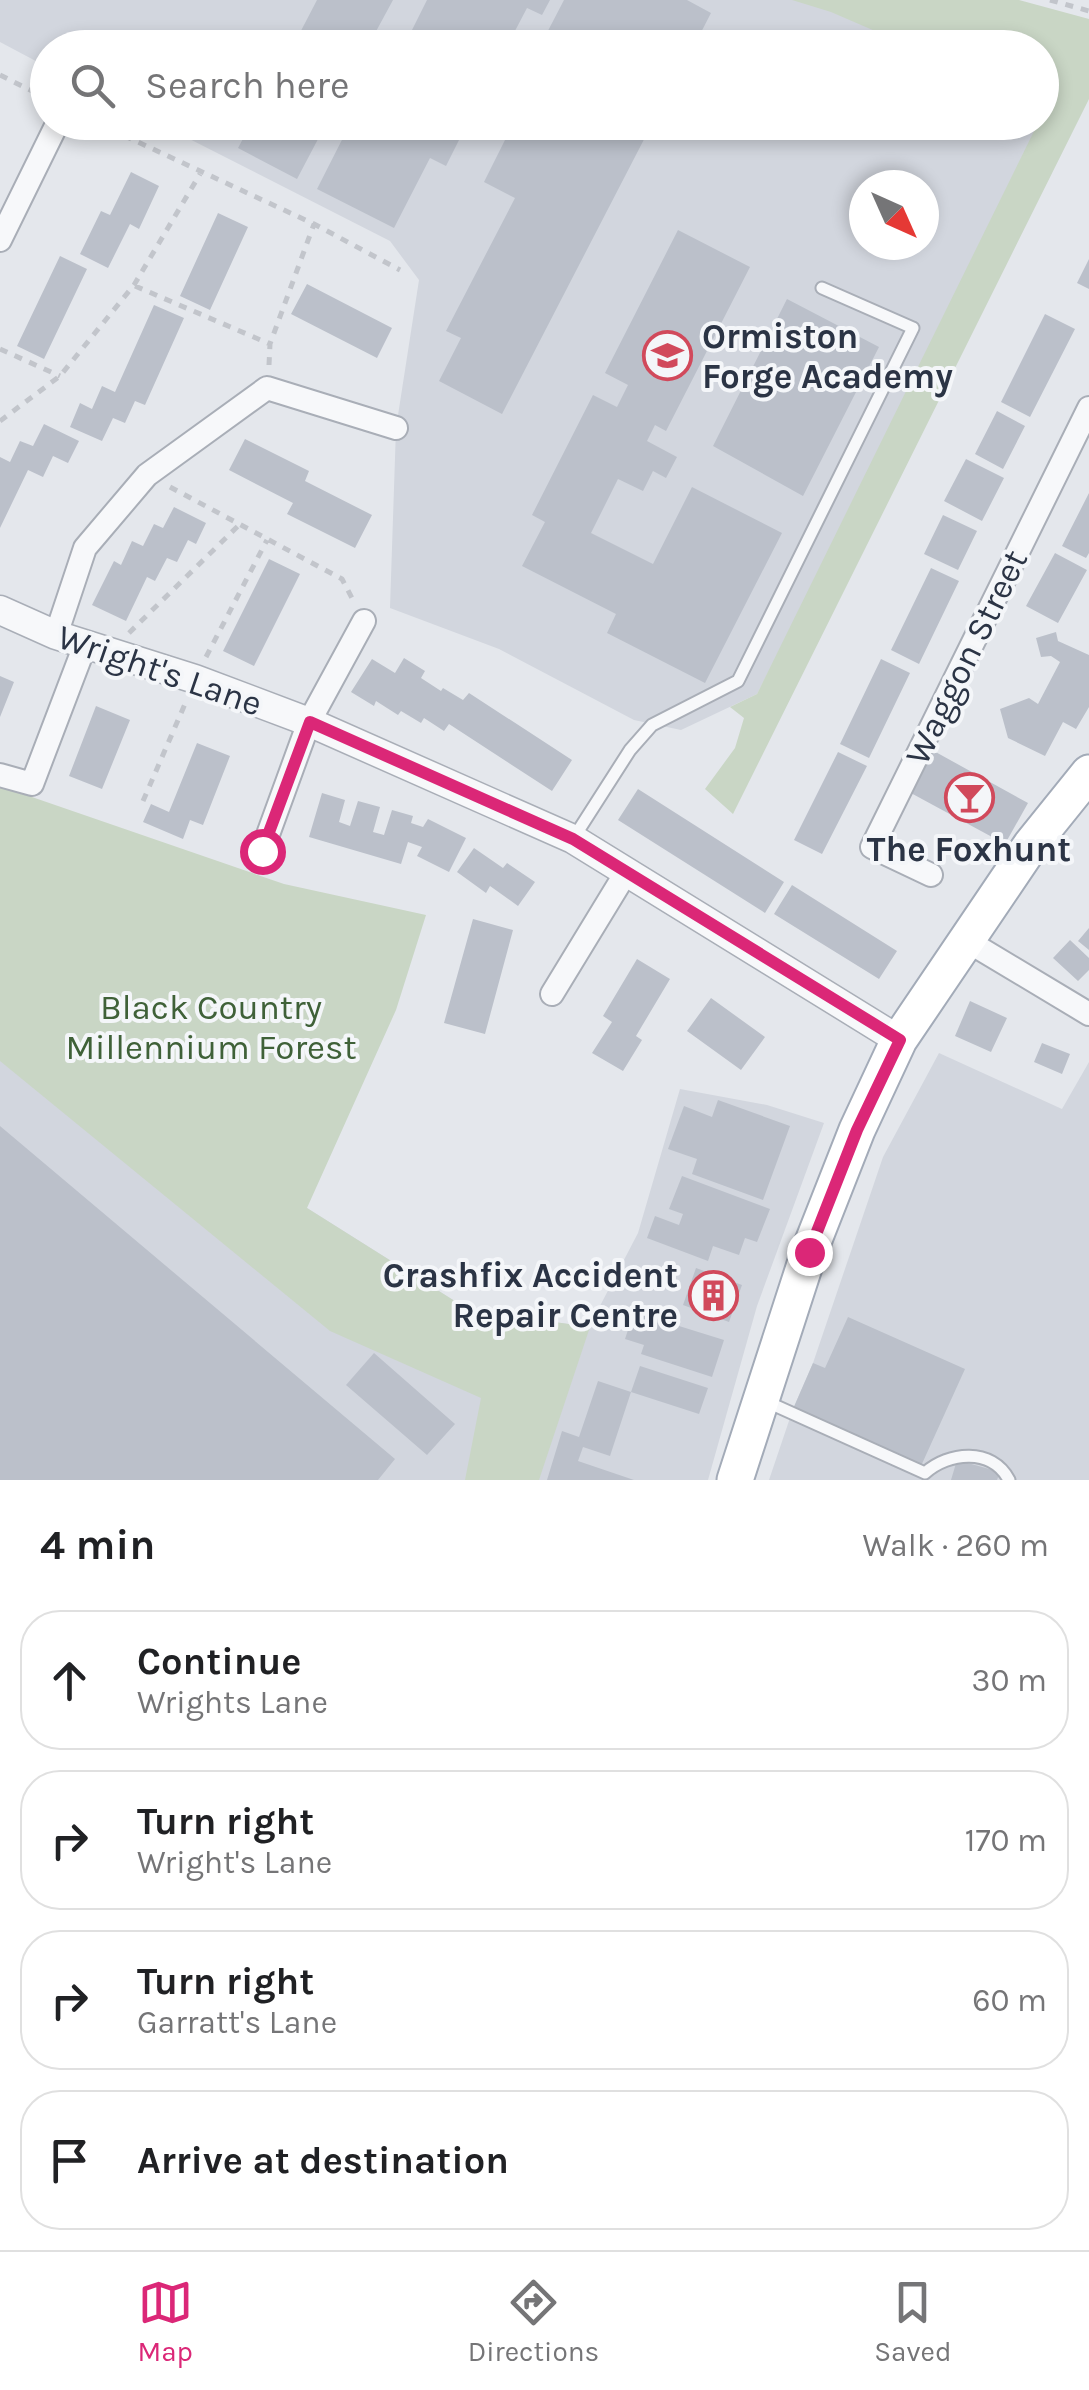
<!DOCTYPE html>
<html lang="en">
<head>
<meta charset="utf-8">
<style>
  :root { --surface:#fff; --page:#f6f6f6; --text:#202124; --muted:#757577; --line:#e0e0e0; --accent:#db2777 }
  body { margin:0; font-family:Karla,sans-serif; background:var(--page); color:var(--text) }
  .compass { position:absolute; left:849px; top:170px; width:90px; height:90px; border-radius:50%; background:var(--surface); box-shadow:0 5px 15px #0003; rotate:135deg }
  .stop { position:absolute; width:30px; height:30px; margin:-22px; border:8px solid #db2777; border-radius:50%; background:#fff }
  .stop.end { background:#db2777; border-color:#fff; box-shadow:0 2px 10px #0008 }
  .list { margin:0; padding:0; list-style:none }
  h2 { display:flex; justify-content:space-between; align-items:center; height:130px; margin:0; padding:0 40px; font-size:42px }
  h2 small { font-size:32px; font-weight:400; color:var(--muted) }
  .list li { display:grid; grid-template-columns:65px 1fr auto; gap:30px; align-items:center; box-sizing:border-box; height:140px; margin:0 20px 20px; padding:0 20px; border:2px solid var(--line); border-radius:40px }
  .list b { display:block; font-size:38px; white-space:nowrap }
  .list p { margin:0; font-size:32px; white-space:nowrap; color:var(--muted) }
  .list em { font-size:32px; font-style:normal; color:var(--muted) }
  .icon { flex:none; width:55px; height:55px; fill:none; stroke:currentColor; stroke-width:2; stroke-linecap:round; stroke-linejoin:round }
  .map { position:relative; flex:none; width:1089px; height:1480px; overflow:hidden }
  .search { position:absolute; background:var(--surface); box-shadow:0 5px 15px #0003; left:30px; right:30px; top:30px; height:110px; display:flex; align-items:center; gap:25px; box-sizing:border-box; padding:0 35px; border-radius:55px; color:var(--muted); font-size:38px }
  .sheet { height:770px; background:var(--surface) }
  nav { display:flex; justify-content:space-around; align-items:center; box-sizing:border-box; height:140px; border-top:2px solid var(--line); background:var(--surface); font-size:28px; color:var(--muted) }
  nav a { display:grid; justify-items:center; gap:5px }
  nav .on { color:var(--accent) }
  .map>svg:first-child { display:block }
  .built { fill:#d2d6de; fill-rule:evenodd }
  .green { fill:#c9d6c5 }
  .building { fill:#bbc0ca }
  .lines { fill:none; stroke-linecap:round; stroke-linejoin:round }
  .service-casing { stroke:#a9aeb7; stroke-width:15 }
  .minor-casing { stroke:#a9aeb7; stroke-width:26 }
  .tertiary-casing { stroke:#a9aeb7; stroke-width:31 }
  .primary-casing { stroke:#a3abb8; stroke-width:39 }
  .path { stroke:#c2c5cb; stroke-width:5; stroke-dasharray:8 8; stroke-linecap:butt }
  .service { stroke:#f7f8fa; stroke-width:11 }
  .minor { stroke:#f7f8fa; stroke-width:22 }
  .tertiary { stroke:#f7f8fa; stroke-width:28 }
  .primary { stroke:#fff; stroke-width:35 }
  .route { stroke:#db2777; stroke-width:12 }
  .labels { text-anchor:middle; stroke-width:8; stroke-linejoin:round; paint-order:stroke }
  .poi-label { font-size:35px; font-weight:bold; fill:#2b3445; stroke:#f4f6f9; text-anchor:start }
  .street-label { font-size:35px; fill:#2b3445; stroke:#f4f6f9 }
  .park-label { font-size:35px; fill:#3f6138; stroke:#f4f6f9 }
</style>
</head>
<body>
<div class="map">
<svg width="1089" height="1480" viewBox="0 0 1089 1480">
  <rect width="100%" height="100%" fill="#e4e7ec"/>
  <path class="built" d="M0 0H955L1087 43 757 694 681 730 634 720 499 649 390 608 396 428 419 280 390 241 158 123 1042 122V48H48L47 67 0 42ZM864 185H924V245H864Z
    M0 1033 307 1208 469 1310 589 1327 638 1233 680 1089 767 1105 824 1123 757 1306 708 1480H0Z
    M939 1053 1062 1109 1089 1062V1480H769L793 1409 813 1363 883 1157Z"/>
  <path class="green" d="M792 0H1019L1089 19V99L733 814 705 789 735 748 744 718 730 707 757 694 1038 123 1042 122V48L912 47 831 12Z
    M0 786 284 884 426 915 396 1010 307 1208 469 1310 590 1327 539 1480H465L481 1398 330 1331 0 1061Z"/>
  <path class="building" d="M317 0H393L367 48H292Z
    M427 0H550L542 15 527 8 506 48H403Z
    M564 0H687L711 13 693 48H539Z
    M252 122H327L297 179 238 148Z
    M351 122H468L446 166 430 158 394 228 317 189Z
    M514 122H653L502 414 439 381 461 338 446 331 515 198 484 182Z
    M131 172 159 186 139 229 130 224 108 268 80 254 101 211 110 215Z
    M218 213 248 227 210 310 180 296Z
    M678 230 750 267 666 431 655 425 647 441 677 457 666 478 653 471 643 491 618 479 591 533 653 564 692 487 782 533 705 683 607 633 616 614 522 566 545 522 532 515 593 395 617 407 628 385 605 373Z
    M60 256 87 269 44 359 17 346Z
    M1089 259V289L1077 283Z
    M307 284 392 328 377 358 291 314Z
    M787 299 879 347 803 496 713 446Z
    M154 305 184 318 145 405 135 401 125 423 113 418 102 441 70 427 80 403 92 409 102 386 115 392Z
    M1045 314 1075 329 1030 417 1001 402Z
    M997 411 1025 426 1003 469 975 454Z
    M44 424 79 441 68 463 53 456 43 477 28 470 0 528V457L10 462 20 441 33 446Z
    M245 439 309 471 305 481 372 515 355 548 287 514 293 503 229 470Z
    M966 459 1004 478 982 521 944 501Z
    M1089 493V553L1086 558 1062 546Z
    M174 507 206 523 196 544 188 540 177 562 167 558 155 581 147 577 126 621 92 605 114 561 121 565 132 541 143 546 154 524 163 528Z
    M943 515 977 531 958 570 924 554Z
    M1055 553 1087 570 1058 623 1026 606Z
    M269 559 300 574 254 666 223 651Z
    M931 568 959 581 919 664 891 650Z
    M1056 632 1058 641 1089 655V707L1076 729 1063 722 1045 756 1008 738 1000 709 1029 698 1038 704 1060 662 1051 656 1041 657 1036 638Z
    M404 658 425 671 421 678 441 691 443 688 463 700 469 693 572 760 552 791 449 724 444 731 424 718 421 723 401 711 398 715 376 701 374 706 351 692 372 659 395 673Z
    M881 659 910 673 869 758 840 744Z
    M0 676 14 682 0 717Z
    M96 706 130 720 102 789 69 776Z
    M197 743 230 756 203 825 190 820 183 839 143 822 151 804 169 812Z
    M932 750 1028 803 1005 844 909 792Z
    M838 752 867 766 822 854 794 840Z
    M638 789 784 882 765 913 618 820Z
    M322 793 345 800 339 822 350 826 358 801 380 807 373 832 384 835 392 810 413 816 411 823 423 827 428 819 466 838 449 872 417 856 422 847 408 842 401 864 309 837Z
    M474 848 503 868 507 863 535 882 518 906 490 886 486 893 457 872Z
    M792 885 897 951 879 979 774 914Z
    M473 919 513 930 485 1034 444 1023Z
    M1089 928V950L1078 941Z
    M1070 940 1089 958V970L1078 981 1053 958Z
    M637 959 670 979 636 1036 642 1040 623 1071 592 1053 612 1022 603 1016Z
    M711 998 765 1037 741 1070 687 1031Z
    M970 1001 1007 1018 991 1052 955 1036Z
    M1042 1043 1070 1054 1062 1074 1034 1062Z
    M718 1100 790 1126 763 1200 692 1174 697 1159 668 1149 684 1106 712 1117Z
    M0 1126 395 1459 378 1480H0Z
    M682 1176 770 1209 757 1242 745 1238 739 1255 713 1246 708 1261 647 1238 655 1216 679 1225 683 1214 669 1209Z
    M696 1268 742 1285 729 1322 683 1305Z
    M634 1312 724 1340 712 1377 641 1354 644 1345 625 1339Z
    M848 1317 965 1369 921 1466 793 1409 813 1363 825 1368Z
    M374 1353 455 1424 427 1455 346 1385Z
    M640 1366 708 1388 699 1414 631 1392 610 1456 583 1447 578 1461 634 1480H547L562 1431 579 1437 598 1381 631 1392Z
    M957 1460 1000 1472 997 1480H951Z"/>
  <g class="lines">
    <defs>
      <path id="service" d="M573 839 630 750 652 725 738 681 913 328 822 288
        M765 1401 925 1473C948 1452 992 1447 1009 1480"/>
      <path id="minor" d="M0 240 58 122
        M56 635 85 548 147 475 267 388 396 428
        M0 775 32 784 85 645
        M262 851 309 722 364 621
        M931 875 872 847 1089 408
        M964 939 1089 1014
        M552 994 627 871"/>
      <path id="tertiary" d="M0 610 56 635 195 679 309 722 573 839 899 1040"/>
      <path id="primary" d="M735 1480 809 1252 857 1130 899 1040 1031 845 1089 773"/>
    </defs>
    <use href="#service" class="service-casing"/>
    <use href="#minor" class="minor-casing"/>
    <use href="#tertiary" class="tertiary-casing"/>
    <use href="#primary" class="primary-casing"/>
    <path class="path" d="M1050 0 1089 11
      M0 75 48 99
      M95 122 314 224 400 270
      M135 286 270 344
      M0 349 60 376
      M269 365 270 344 314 224
      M0 421 60 376 134 285 200 174
      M170 487 342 579 353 600
      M129 633 239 525
      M206 657 267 540
      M143 801 185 704"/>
    <use href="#service" class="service"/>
    <use href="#minor" class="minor"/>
    <use href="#tertiary" class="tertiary"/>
    <use href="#primary" class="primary"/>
  </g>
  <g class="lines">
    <path class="route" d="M262 851 310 722 573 839 900 1040 857 1130 809 1252"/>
  </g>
  <defs>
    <symbol id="school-ring" viewBox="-11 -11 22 22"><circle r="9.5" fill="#f4f6f9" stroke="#d1495b" stroke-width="1.5"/><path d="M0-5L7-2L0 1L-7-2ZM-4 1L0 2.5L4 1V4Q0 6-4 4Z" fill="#d1495b"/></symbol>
    <symbol id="bar-ring" viewBox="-11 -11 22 22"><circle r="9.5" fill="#f4f6f9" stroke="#d1495b" stroke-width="1.5"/><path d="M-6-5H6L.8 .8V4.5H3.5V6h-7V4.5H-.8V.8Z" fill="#d1495b"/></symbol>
    <symbol id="building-ring" viewBox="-11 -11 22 22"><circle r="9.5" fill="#f4f6f9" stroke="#d1495b" stroke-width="1.5"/><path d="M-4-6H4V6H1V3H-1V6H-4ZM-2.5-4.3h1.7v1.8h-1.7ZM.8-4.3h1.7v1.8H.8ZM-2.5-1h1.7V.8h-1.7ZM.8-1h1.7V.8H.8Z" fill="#d1495b"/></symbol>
  </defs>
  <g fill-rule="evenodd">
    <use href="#school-ring" x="640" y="328" width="55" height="55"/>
    <use href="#bar-ring" x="942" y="770" width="55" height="55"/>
    <use href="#building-ring" x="686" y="1268" width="55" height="55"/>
  </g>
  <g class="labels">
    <g class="poi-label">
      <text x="702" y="348">Ormiston<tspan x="702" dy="40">Forge Academy</tspan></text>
      <text x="969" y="861" text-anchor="middle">The Foxhunt</text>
      <text x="678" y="1287" text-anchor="end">Crashfix Accident<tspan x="678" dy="40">Repair Centre</tspan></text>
    </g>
    <g class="street-label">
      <text transform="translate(966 657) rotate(-64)" y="12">Waggon Street</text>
      <text transform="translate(160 670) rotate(19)" y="12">Wright's Lane</text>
    </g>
    <g class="park-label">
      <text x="211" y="1019">Black Country<tspan x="211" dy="40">Millennium Forest</tspan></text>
    </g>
  </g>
</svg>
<svg class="compass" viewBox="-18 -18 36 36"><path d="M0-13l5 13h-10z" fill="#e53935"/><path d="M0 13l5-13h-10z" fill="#757577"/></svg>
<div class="stop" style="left:262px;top:851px"></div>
<div class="stop end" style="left:809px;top:1252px"></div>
<div class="search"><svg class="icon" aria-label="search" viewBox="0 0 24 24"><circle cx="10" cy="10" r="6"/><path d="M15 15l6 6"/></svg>Search here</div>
</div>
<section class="sheet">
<h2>4 min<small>Walk · 260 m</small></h2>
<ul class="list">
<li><svg class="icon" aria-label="ahead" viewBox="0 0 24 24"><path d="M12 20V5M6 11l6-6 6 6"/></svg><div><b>Continue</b><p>Wrights Lane</p></div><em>30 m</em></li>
<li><svg class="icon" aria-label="right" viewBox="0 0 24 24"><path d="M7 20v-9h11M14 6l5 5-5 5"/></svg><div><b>Turn right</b><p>Wright's Lane</p></div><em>170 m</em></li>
<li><svg class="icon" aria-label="right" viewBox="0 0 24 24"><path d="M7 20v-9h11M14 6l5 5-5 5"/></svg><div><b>Turn right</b><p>Garratt's Lane</p></div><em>60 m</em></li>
<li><svg class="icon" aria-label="arrive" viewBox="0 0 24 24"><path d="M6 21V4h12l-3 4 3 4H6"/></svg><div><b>Arrive at destination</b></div></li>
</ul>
</section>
<nav>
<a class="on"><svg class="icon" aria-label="map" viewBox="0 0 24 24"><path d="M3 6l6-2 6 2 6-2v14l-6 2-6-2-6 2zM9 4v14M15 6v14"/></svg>Map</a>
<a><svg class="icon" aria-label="directions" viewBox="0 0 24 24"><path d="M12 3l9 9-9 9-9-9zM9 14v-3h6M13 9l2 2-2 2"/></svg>Directions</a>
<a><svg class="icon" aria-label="saved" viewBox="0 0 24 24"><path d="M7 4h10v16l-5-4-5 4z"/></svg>Saved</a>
</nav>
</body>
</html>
